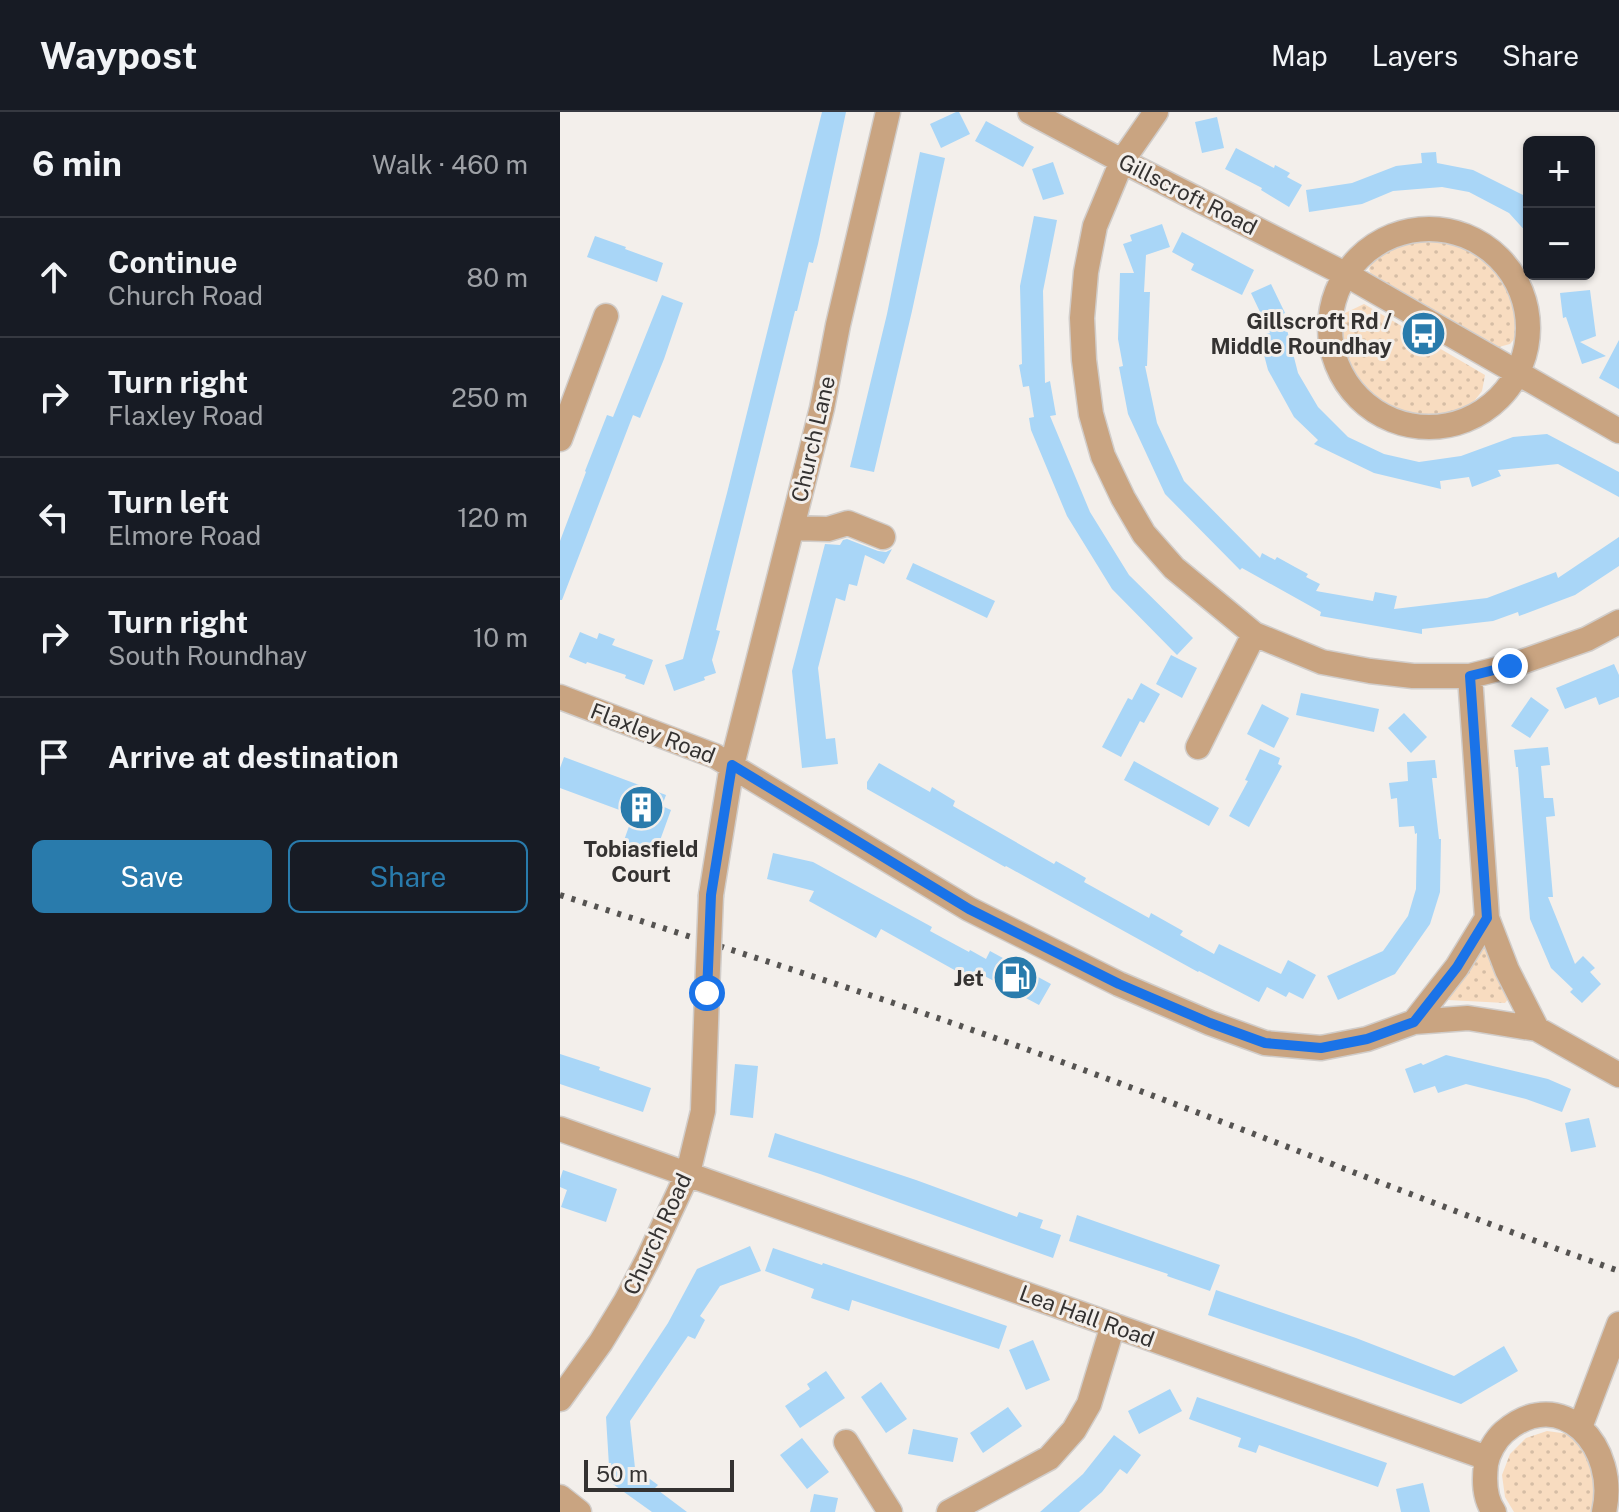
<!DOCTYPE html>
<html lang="en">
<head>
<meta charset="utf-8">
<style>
  :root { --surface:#171b24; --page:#20242c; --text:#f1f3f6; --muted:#9ea1a6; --line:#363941; --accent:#297bac }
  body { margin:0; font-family:"Public Sans",sans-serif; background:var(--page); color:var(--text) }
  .controls { position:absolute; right:24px; top:24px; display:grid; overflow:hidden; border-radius:12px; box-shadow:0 2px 6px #0004 }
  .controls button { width:72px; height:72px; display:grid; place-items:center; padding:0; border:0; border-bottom:2px solid var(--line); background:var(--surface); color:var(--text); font:40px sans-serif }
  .scale { position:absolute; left:24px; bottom:20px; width:150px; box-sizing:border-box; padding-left:8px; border:4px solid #343231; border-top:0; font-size:22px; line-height:28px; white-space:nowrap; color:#343231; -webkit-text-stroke:6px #f3efeb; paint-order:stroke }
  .stop { position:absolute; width:24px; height:24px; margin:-18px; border:6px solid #1a73e8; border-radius:50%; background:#fff }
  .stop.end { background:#1a73e8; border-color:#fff; box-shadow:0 2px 8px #0008 }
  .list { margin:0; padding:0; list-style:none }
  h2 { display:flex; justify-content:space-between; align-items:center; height:104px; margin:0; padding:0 32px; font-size:34px }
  h2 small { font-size:26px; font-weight:400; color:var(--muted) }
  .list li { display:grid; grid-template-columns:52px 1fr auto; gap:24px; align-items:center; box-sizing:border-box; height:120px; padding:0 32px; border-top:2px solid var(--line) }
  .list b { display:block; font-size:30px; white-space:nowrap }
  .list p { margin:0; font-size:26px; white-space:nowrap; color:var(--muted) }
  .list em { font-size:26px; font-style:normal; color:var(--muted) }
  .actions { display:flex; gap:16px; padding:24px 32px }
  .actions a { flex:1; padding:18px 0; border:2px solid var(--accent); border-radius:12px; text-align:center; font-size:28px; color:var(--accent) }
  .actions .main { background:var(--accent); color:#fff }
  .icon { flex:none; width:44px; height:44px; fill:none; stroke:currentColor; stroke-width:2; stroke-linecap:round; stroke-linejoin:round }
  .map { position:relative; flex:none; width:1059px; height:1400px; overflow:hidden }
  header { display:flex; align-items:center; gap:48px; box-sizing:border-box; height:112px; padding:0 40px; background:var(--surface); border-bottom:2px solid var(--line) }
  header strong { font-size:38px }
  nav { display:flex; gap:44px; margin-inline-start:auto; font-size:28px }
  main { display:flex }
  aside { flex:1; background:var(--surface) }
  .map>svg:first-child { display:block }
  .grass { fill:url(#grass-dots) }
  .building { fill:#a9d6f7 }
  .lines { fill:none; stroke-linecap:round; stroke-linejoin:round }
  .minor-casing { stroke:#d1cdca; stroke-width:27 }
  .minor { stroke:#c9a481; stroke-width:24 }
  .rail { stroke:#555351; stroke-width:6; stroke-dasharray:4 8; stroke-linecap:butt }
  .minor-bridge-casing { stroke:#d1cdca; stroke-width:27; stroke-linecap:butt }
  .minor-bridge { stroke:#c9a481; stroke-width:24 }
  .route { stroke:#1a73e8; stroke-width:10 }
  .labels { text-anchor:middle; stroke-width:6; stroke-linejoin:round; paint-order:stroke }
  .street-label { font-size:22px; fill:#343231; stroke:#f3efeb }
  .poi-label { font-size:22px; font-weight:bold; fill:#343231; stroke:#f3efeb; text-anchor:end }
</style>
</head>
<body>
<header>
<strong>Waypost</strong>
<nav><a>Map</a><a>Layers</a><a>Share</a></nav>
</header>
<main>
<aside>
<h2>6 min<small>Walk · 460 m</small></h2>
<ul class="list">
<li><svg class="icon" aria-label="ahead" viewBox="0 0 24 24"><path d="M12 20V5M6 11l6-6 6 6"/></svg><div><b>Continue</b><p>Church Road</p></div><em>80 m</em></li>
<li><svg class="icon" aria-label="right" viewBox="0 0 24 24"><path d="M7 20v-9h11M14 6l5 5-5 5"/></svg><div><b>Turn right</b><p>Flaxley Road</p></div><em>250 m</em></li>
<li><svg class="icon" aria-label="left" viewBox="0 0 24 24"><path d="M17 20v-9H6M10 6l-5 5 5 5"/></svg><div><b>Turn left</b><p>Elmore Road</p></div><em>120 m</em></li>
<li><svg class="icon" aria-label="right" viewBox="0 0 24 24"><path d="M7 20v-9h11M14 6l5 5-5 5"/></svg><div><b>Turn right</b><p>South Roundhay</p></div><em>10 m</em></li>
<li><svg class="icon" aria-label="arrive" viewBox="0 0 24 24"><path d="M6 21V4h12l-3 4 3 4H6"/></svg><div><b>Arrive at destination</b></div></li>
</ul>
<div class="actions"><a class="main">Save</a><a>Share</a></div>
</aside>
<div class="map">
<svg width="1059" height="1400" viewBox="0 0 1059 1400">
  <defs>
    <pattern id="grass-dots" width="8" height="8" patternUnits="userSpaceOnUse" patternTransform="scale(2)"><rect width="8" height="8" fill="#f8dcc0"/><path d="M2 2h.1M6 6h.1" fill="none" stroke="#d5bda5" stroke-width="1.8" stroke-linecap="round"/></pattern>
  </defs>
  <rect width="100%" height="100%" fill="#f3efeb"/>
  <path class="grass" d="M885 126 919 134 944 156 961 185 960 220 950 232 935 236 814 171 809 157 815 144 836 128Z
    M804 192 925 263 922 279 912 292 882 306 847 303 815 289 786 248 779 213 785 201Z
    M924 836 937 852 949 886 945 891 888 888 913 844Z
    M987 1319 1009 1322 1040 1353 1035 1396 1030 1400H954L945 1385 942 1363 950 1342 966 1326Z"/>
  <path class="building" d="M262 0H286L258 132 253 151 249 150 237 199H235L156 518 160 519 152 548 156 561 144 565 145 568 114 579 105 553 123 547 167 381Z
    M396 0H399L410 22 381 36 370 12Z
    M657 5 664 36 642 41 635 10Z
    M426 9 474 35 463 55 415 29Z
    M676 36 714 56 715 53 730 61 727 65 742 73 729 95 701 78 702 76 665 57Z
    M360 40 385 46 352 199 314 360 290 355 327 202Z
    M876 40 877 51 913 58 969 86V123L949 101 909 80 882 75 833 79 802 92 749 100 746 78 792 71 836 54 862 51 861 41Z
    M493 50 504 82 483 88 472 57Z
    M474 104 497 108 483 179 485 271 490 269 496 303 490 304 530 400 569 463 633 526 617 543 552 477 507 404 471 318 469 306 474 305 469 274 463 275 459 253 462 252 460 174Z
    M602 112 610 135 586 143 584 180H590L587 254H585L597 311 624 369 700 446 702 441 715 448 717 445 735 455 748 462 746 465 760 472 756 479 813 489 815 480 837 484 834 497 927 486 996 460 998 466 1059 425V454L1015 483 959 504 958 500 933 509 862 517V522L760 504 761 500 682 456 680 458 605 382 568 302 559 255 563 254 558 227 560 161H574L563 132 572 129 570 123Z
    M622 120 694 158 682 183 631 158 634 152 612 140Z
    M35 124 66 135 65 137 103 151 97 170 27 145Z
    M711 172 725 201 723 202 738 261 758 295 788 325 824 342 859 350 901 344 953 325 987 322 1059 360V385L998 352 938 358 941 364 912 375 909 365 880 369 881 377 814 361 754 332 758 328 734 305 708 258 699 224 710 221 691 181Z
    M1030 178 1036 224 1020 230 1046 244 1022 252 1006 205 1003 206 1000 181Z
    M102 183 123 191 104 247 80 306 73 303 2 488H0V429L26 360 25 359 47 303 53 305Z
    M1059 228V277L1039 266Z
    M287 427 318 439 326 440 332 437 324 452 305 443 297 474 289 472 285 489 276 486 258 556 266 627 275 626 278 652 242 656 232 559 265 432 280 433 283 428Z
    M353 451 435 489 427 506 346 467Z
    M20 520 37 527 39 521 55 527 52 533 93 548 84 573 65 566 66 563 27 550 26 552 9 545Z
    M611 543 637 556 622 586 596 572Z
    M1054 552 1059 563V585L1039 593 1036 585 1005 597 996 576Z
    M581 571 600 582 584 611 580 609 561 645 542 635 568 586 572 588Z
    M741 581 819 597 814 620 736 603Z
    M971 585 989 598 970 626 951 614Z
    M702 592 729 606 714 636 687 622Z
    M844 601 867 625 851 641 828 616Z
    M988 635 990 653 981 654 984 686H993L995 704 986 705 993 785H988L1015 852 1023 844 1035 856 1030 860 1041 872 1022 891 1010 880 1013 877 991 856 970 807 958 655H956L954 638Z
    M700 637 720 646 718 652 722 654 689 715 669 704 688 669 685 668Z
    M4 645 106 683 102 694 111 698 94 745 62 734 73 703 0 676V656Z
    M875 648 877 666H872L879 727H881L880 780 870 812 835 862 778 888 767 864 823 839 848 804 856 777 857 721 855 722 854 714 839 715 837 686 831 687 829 671 848 669 847 650Z
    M574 649 659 696 649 714 564 668Z
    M319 651 370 680 372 675 395 689 393 694 494 752 496 749 526 766 524 770 589 806 591 801 623 819 620 823 654 842 659 832 721 862 728 848 756 863 743 887 729 880 726 885 707 875 699 890 639 859 638 860 446 754 445 755 307 677V670Z
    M213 741 253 750 372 815 370 819 409 840 410 838 426 847 430 839 491 872 479 893 417 860 412 870 397 862 398 860 321 817 316 826 249 789 254 779 207 767Z
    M0 942 40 955 39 958 91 976 83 1000 0 972Z
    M886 943 988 967 1011 977 1002 1000 966 987 906 972 878 981 875 974 854 981 845 957 861 951 863 953Z
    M175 952 198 954 193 1006 170 1003Z
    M1029 1006 1036 1035 1011 1040 1005 1011Z
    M215 1021 356 1068 457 1105 459 1100 483 1108 480 1116 501 1123 493 1146 260 1062 208 1045Z
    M3 1058 57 1077 46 1110 1 1095 7 1078 0 1075V1067Z
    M517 1103 660 1153 650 1179 607 1164 608 1162 509 1129Z
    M190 1134 201 1159 160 1174 140 1204 145 1208 135 1227 128 1224 70 1309 75 1356 98 1373 95 1376 127 1400H92L50 1370 46 1305 108 1211 137 1157Z
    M213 1136 262 1153 263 1151 310 1167 447 1214 439 1237 292 1188 289 1199 251 1186 254 1177 205 1159Z
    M656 1178 796 1226 894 1264 944 1234 958 1259 901 1292 748 1237 648 1203Z
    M473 1228 490 1268 466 1278 449 1238Z
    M266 1259 285 1286 240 1316 225 1294 250 1277 247 1272Z
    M321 1270 347 1307 326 1321 301 1285Z
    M610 1277 622 1299 579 1322 568 1299Z
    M637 1285 827 1351 818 1375 699 1333 696 1341 678 1335 681 1326 629 1307Z
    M448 1295 462 1314 423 1341 410 1321Z
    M353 1317 398 1326 393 1350 348 1342Z
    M554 1323 581 1343 567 1362 560 1357 542 1380 519 1400H480L523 1362Z
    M242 1326 269 1360 247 1377 220 1343Z
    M863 1371 870 1400H841L836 1377Z
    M254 1382 278 1386 275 1400H250Z"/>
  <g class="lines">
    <defs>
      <path id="minor" d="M470 0 562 49 787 163 1059 319
        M596 0 562 49 535 114 526 160 522 206 524 248 531 302 543 344 563 386 584 422 614 456 694 522 762 550 810 559 853 564H910L950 554 990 540 1027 527 1059 510
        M770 216a99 99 0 1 1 198 0a99 99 0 1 1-198 0Z
        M0 327 46 204
        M232 416 268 417 288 411 323 425
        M910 564 927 806 947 858 977 917
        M0 585 155 644 409 797 559 872 650 911 705 931 761 936 807 927 854 910 908 906 977 917 1059 963
        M638 635 694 522
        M151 783 172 653 262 296 278 213 328 0
        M854 910 897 855 927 806
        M0 1017 927 1346
        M0 1287 41 1230 66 1189 88 1147 128 1061 143 999 147 881
        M1022 1310 1059 1212
        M286 1330 330 1400
        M0 1385 19 1400
        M389 1400 489 1346 514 1318 529 1292 553 1213
        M934 1400C924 1386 924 1369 926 1352 928 1341 935 1328 944 1320 1002 1270 1059 1336 1044 1400"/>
    </defs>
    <use href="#minor" class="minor-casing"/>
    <use href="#minor" class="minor"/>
    <path class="rail" d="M0 783C171 838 342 891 510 953 694 1020 875 1094 1059 1159"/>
    <defs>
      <path id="minor-bridge" d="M147 881 151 783"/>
    </defs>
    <use href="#minor-bridge" class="minor-bridge-casing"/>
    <use href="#minor-bridge" class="minor-bridge"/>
  </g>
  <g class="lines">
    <path class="route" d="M147 881 151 783 172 653 409 797 559 872 650 911 705 931 761 936 807 927 854 910 897 855 927 806 910 564 950 554"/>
  </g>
  <defs>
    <symbol id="bus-disc" viewBox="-11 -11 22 22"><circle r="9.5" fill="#297bac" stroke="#f3efeb"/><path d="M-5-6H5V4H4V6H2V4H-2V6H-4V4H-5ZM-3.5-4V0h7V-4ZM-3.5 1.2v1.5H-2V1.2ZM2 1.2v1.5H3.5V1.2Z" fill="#fff"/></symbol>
    <symbol id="building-disc" viewBox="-11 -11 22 22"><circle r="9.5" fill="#297bac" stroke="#f3efeb"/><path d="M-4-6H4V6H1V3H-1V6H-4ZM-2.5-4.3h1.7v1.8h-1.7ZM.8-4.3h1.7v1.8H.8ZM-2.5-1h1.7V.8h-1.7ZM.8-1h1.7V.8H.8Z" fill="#fff"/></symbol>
    <symbol id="fuel-disc" viewBox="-11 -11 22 22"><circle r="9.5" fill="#297bac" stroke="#f3efeb"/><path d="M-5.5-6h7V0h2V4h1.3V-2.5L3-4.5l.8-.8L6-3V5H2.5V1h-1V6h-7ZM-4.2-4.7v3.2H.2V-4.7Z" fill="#fff"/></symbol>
  </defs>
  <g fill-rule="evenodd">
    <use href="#bus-disc" x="838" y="196" width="51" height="51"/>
    <use href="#building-disc" x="56" y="670" width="51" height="51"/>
    <use href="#fuel-disc" x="430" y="840" width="51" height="51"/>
  </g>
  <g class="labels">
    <g class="street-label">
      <text transform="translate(628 82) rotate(27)" y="8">Gillscroft Road</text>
      <text transform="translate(253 327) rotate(-77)" y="8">Church Lane</text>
      <text transform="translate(93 621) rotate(21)" y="8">Flaxley Road</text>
      <text transform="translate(97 1122) rotate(-65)" y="8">Church Road</text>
      <text transform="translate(527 1204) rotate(20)" y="8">Lea Hall Road</text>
    </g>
    <g class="poi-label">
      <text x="832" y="217">Gillscroft Rd /<tspan x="832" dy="25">Middle Roundhay</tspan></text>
      <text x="81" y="745" text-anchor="middle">Tobiasfield<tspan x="81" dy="25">Court</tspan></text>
      <text x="424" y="874">Jet</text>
    </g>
  </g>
</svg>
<div class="controls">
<button>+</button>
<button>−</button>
</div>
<div class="scale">50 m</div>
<div class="stop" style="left:147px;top:881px"></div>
<div class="stop end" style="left:950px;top:554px"></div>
</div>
</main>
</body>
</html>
